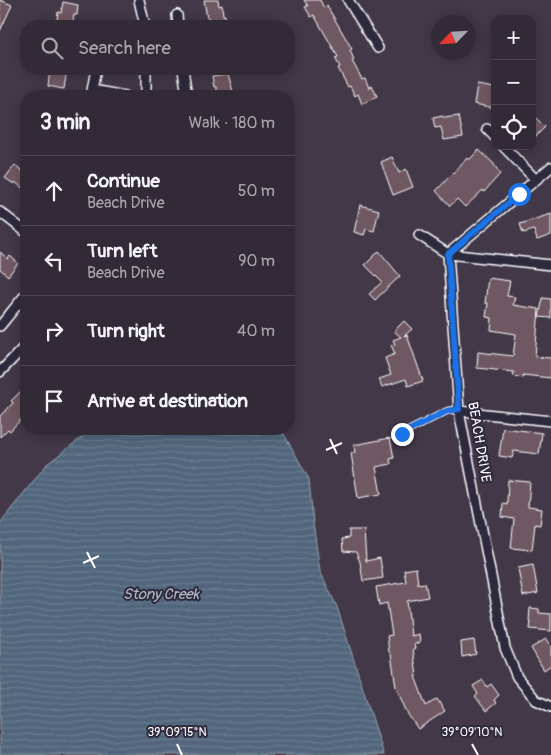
<!DOCTYPE html>
<html lang="en">
<head>
<meta charset="utf-8">
<style>
  :root { --surface:#322a36; --page:#3d3642; --text:#f1f3f6; --muted:#a8a7ad; --line:#4d4651 }
  body { margin:0; font-family:Pangolin,sans-serif; background:var(--page); color:var(--text) }
  .controls { position:absolute; right:15px; top:15px; display:grid; overflow:hidden; border-radius:10px; box-shadow:0 2px 12px #0003 }
  .controls button { width:45px; height:45px; display:grid; place-items:center; padding:0; border:0; border-bottom:1px solid var(--line); background:var(--surface); color:var(--text); font:25px sans-serif }
  .compass { position:absolute; left:431px; top:15px; width:45px; height:45px; border-radius:50%; background:var(--surface); box-shadow:0 2px 12px #0003; rotate:245deg }
  .stop { position:absolute; width:15px; height:15px; margin:-11px; border:4px solid #1a73e8; border-radius:50%; background:#fff }
  .stop.end { background:#1a73e8; border-color:#fff; box-shadow:0 1px 5px #0008 }
  .list { margin:0; padding:0; list-style:none }
  h2 { display:flex; justify-content:space-between; align-items:center; height:65px; margin:0; padding:0 20px; font-size:21px }
  h2 small { font-size:16px; font-weight:400; color:var(--muted) }
  .list li { display:grid; grid-template-columns:32px 1fr auto; gap:15px; align-items:center; box-sizing:border-box; height:70px; padding:0 20px; border-top:1px solid var(--line) }
  .list b { display:block; font-size:19px; white-space:nowrap }
  .list p { margin:0; font-size:16px; white-space:nowrap; color:var(--muted) }
  .list em { font-size:16px; font-style:normal; color:var(--muted) }
  .icon { flex:none; width:28px; height:28px; fill:none; stroke:currentColor; stroke-width:2; stroke-linecap:round; stroke-linejoin:round }
  .map { position:relative; flex:none; width:551px; height:755px; overflow:hidden }
  .search { position:absolute; background:var(--surface); box-shadow:0 2px 12px #0003; left:20px; top:20px; width:275px; height:55px; display:flex; align-items:center; gap:12px; box-sizing:border-box; padding:0 18px; border-radius:20px; color:var(--muted); font-size:19px }
  .panel { position:absolute; background:var(--surface); box-shadow:0 2px 12px #0003; left:20px; top:90px; width:275px; height:345px; border-radius:20px }
  .map>svg:first-child { display:block }
  .water { fill:url(#water-rules); stroke:#97a3b0 }
  .building { fill:#705863; stroke:#fff }
  .lines { fill:none; stroke-linecap:round; stroke-linejoin:round }
  .service-casing { stroke:#fff; stroke-width:8 }
  .minor-casing { stroke:#fff; stroke-width:12 }
  .service { stroke:#2f2a3d; stroke-width:4.5 }
  .minor { stroke:#2f2a3d; stroke-width:9 }
  .route { stroke:#1a73e8; stroke-width:6 }
  .ticks { fill:none; stroke:#fff; stroke-width:2 }
  .labels { text-anchor:middle; stroke-width:4; stroke-linejoin:round; paint-order:stroke }
  .street-label { font-size:14px; fill:#fff; stroke:#2f2a3d }
  .water-label { font-size:15px; font-style:italic; fill:#b1bac4; stroke:#2f2a3d }
  .ticks-label { font-size:12px; text-anchor:middle; fill:#fff; stroke:#2f2a3d; stroke-width:4; stroke-linejoin:round; paint-order:stroke }
</style>
</head>
<body>
<div class="map">
<svg width="551" height="755" viewBox="0 0 551 755">
  <defs>
    <pattern id="water-rules" width="6" height="5" patternUnits="userSpaceOnUse" patternTransform="scale(1.25)"><rect width="6" height="5" fill="#51667c"/><path d="M0 2.5h6" fill="none" stroke="#6b7d90"/></pattern>
  </defs>
  <rect width="100%" height="100%" fill="#423848"/>
  <filter id="ink" filterUnits="userSpaceOnUse"><feTurbulence type="fractalNoise" baseFrequency=".02" numOctaves="2"/><feDisplacementMap in="SourceGraphic" scale="10" xChannelSelector="R" yChannelSelector="G"/><feConvolveMatrix kernelMatrix="1 2 1 2 8 2 1 2 1" color-interpolation-filters="sRGB"/></filter>
  <g filter="url(#ink)">
    <path class="water" d="M93 429H281L309 479 313 523 320 571 337 607 384 755H0V523L47 464Z"/>
    <path class="building" d="M0 0 12 5 0 31Z
      M204 0H218L219 6 222 5 223 15H225L227 26H211L209 18H207Z
      M304 0H320L324 8 327 6 352 49 350 50 354 60 352 61 362 79 365 78 369 88 372 86 377 96 362 104 358 94 355 96 350 86 348 87 338 68 340 67 335 58 338 57 314 15 311 17 305 7 308 6Z
      M63 2 78 5 77 15H74L72 26H56L58 12 61 13Z
      M50 69H67L64 89 48 86Z
      M228 74 234 95 218 96 216 87H214L212 76Z
      M477 85 495 88V108L474 104Z
      M532 114 545 127 532 140Z
      M443 116 444 118 459 116 463 137 444 140 441 127 435 128 433 118Z
      M479 150 493 163 500 174 484 192 483 190 465 207 457 199 450 206 436 191 467 158 469 160Z
      M392 157 399 173 406 169 413 187 393 195 381 162Z
      M15 165 26 174V191L15 182 14 184 5 178Z
      M360 205 379 210 374 231 366 229 364 235 354 232Z
      M551 214V235L537 240 534 230 523 233 520 224Z
      M379 251 400 276 375 300 369 294 382 282 365 265Z
      M0 252 8 259 10 256 18 263 8 276 0 269Z
      M488 278 510 281 507 296 515 297 513 305 539 309 535 357 551 358V378L523 375V378L513 376 514 372 477 368 478 352 513 356 516 334 491 330 492 318 486 317 488 303H485Z
      M543 298 551 299V318L539 317Z
      M404 321 412 329 404 336 407 335 423 381 408 386 406 379 382 387 379 379 391 375 385 358 395 354 391 345 395 344 393 340 401 337 394 331Z
      M26 386 25 415 10 431 8 429 0 437V416L13 403 11 401Z
      M503 428 542 433 539 454 514 451 512 458 499 456Z
      M390 438 394 458 390 459 391 464 376 467 381 494 358 498 351 453H355L354 445Z
      M508 480 530 482 528 507 542 509 540 525 535 524 532 550 511 548 514 519 502 517 503 503 507 504Z
      M349 530H364L366 561 380 558 383 578 363 581 360 562 356 552 343 551 342 539 349 538Z
      M533 565 538 593 523 596 518 568Z
      M416 568 418 584 425 583 428 597 407 601 411 636 419 634 420 643 414 644 415 649H413L417 676H415L426 706 437 699 445 711 418 729 407 713 396 687 391 654 389 652 387 636 392 635 387 603 379 605 376 587 406 582 404 570Z
      M530 608 539 609V613L551 614V631L530 629 531 622H529Z
      M546 639 551 647V665L544 670 531 648Z
      M474 640 476 654 462 657 461 642Z
      M483 680 487 687 491 684 499 695 494 700 496 703 486 711 475 696 478 694 473 686Z"/>
    <g class="lines">
      <defs>
        <path id="service" d="M402 434 447 411 459 409"/>
        <path id="minor" d="M139 0 145 26
          M348 0 378 48
          M177 15 178 26
          M96 69 92 90 125 96
          M146 69V96
          M183 69 187 96
          M487 129 495 137
          M503 146 536 180
          M551 167 448 254 459 411 505 648 517 677 536 700 551 707
          M0 212 26 232
          M419 235 448 254 551 265
          M0 326 26 294
          M0 372 26 345
          M459 411 551 421"/>
      </defs>
      <use href="#service" class="service-casing"/>
      <use href="#minor" class="minor-casing"/>
      <use href="#service" class="service"/>
      <use href="#minor" class="minor"/>
    </g>
  </g>
  <g class="lines" filter="url(#ink)">
    <path class="route" d="M402 434 447 411 459 409 448 254 519 194"/>
  </g>
  <path class="ticks" d="M330 439 337 454M326 450 342 443M87 552 95 568M83 563 99 556M177 744 182 755M472 744 478 755"/>
  <g class="labels">
    <g class="street-label">
      <text transform="translate(480 442) rotate(80)" y="5">BEACH DRIVE</text>
    </g>
    <g class="water-label">
      <text x="161" y="599">Stony Creek</text>
    </g>
  </g>
  <g class="ticks-label">
    <text x="177" y="736">39°09'15"N</text>
    <text x="472" y="736">39°09'10"N</text>
  </g>
</svg>
<div class="controls">
<button>+</button>
<button>−</button>
<button><svg class="icon" aria-label="locate" viewBox="0 0 24 24"><circle cx="12" cy="12" r="6"/><path d="M12 2v4M12 18v4M2 12h4M18 12h4"/></svg></button>
</div>
<svg class="compass" viewBox="-18 -18 36 36"><path d="M0-13l5 13h-10z" fill="#e53935"/><path d="M0 13l5-13h-10z" fill="#a8a7ad"/></svg>
<div class="stop" style="left:519px;top:194px"></div>
<div class="stop end" style="left:402px;top:434px"></div>
<div class="search"><svg class="icon" aria-label="search" viewBox="0 0 24 24"><circle cx="10" cy="10" r="6"/><path d="M15 15l6 6"/></svg>Search here</div>
<section class="panel">
<h2>3 min<small>Walk · 180 m</small></h2>
<ul class="list">
<li><svg class="icon" aria-label="ahead" viewBox="0 0 24 24"><path d="M12 20V5M6 11l6-6 6 6"/></svg><div><b>Continue</b><p>Beach Drive</p></div><em>50 m</em></li>
<li><svg class="icon" aria-label="left" viewBox="0 0 24 24"><path d="M17 20v-9H6M10 6l-5 5 5 5"/></svg><div><b>Turn left</b><p>Beach Drive</p></div><em>90 m</em></li>
<li><svg class="icon" aria-label="right" viewBox="0 0 24 24"><path d="M7 20v-9h11M14 6l5 5-5 5"/></svg><div><b>Turn right</b></div><em>40 m</em></li>
<li><svg class="icon" aria-label="arrive" viewBox="0 0 24 24"><path d="M6 21V4h12l-3 4 3 4H6"/></svg><div><b>Arrive at destination</b></div></li>
</ul>
</section>
</div>
</body>
</html>
